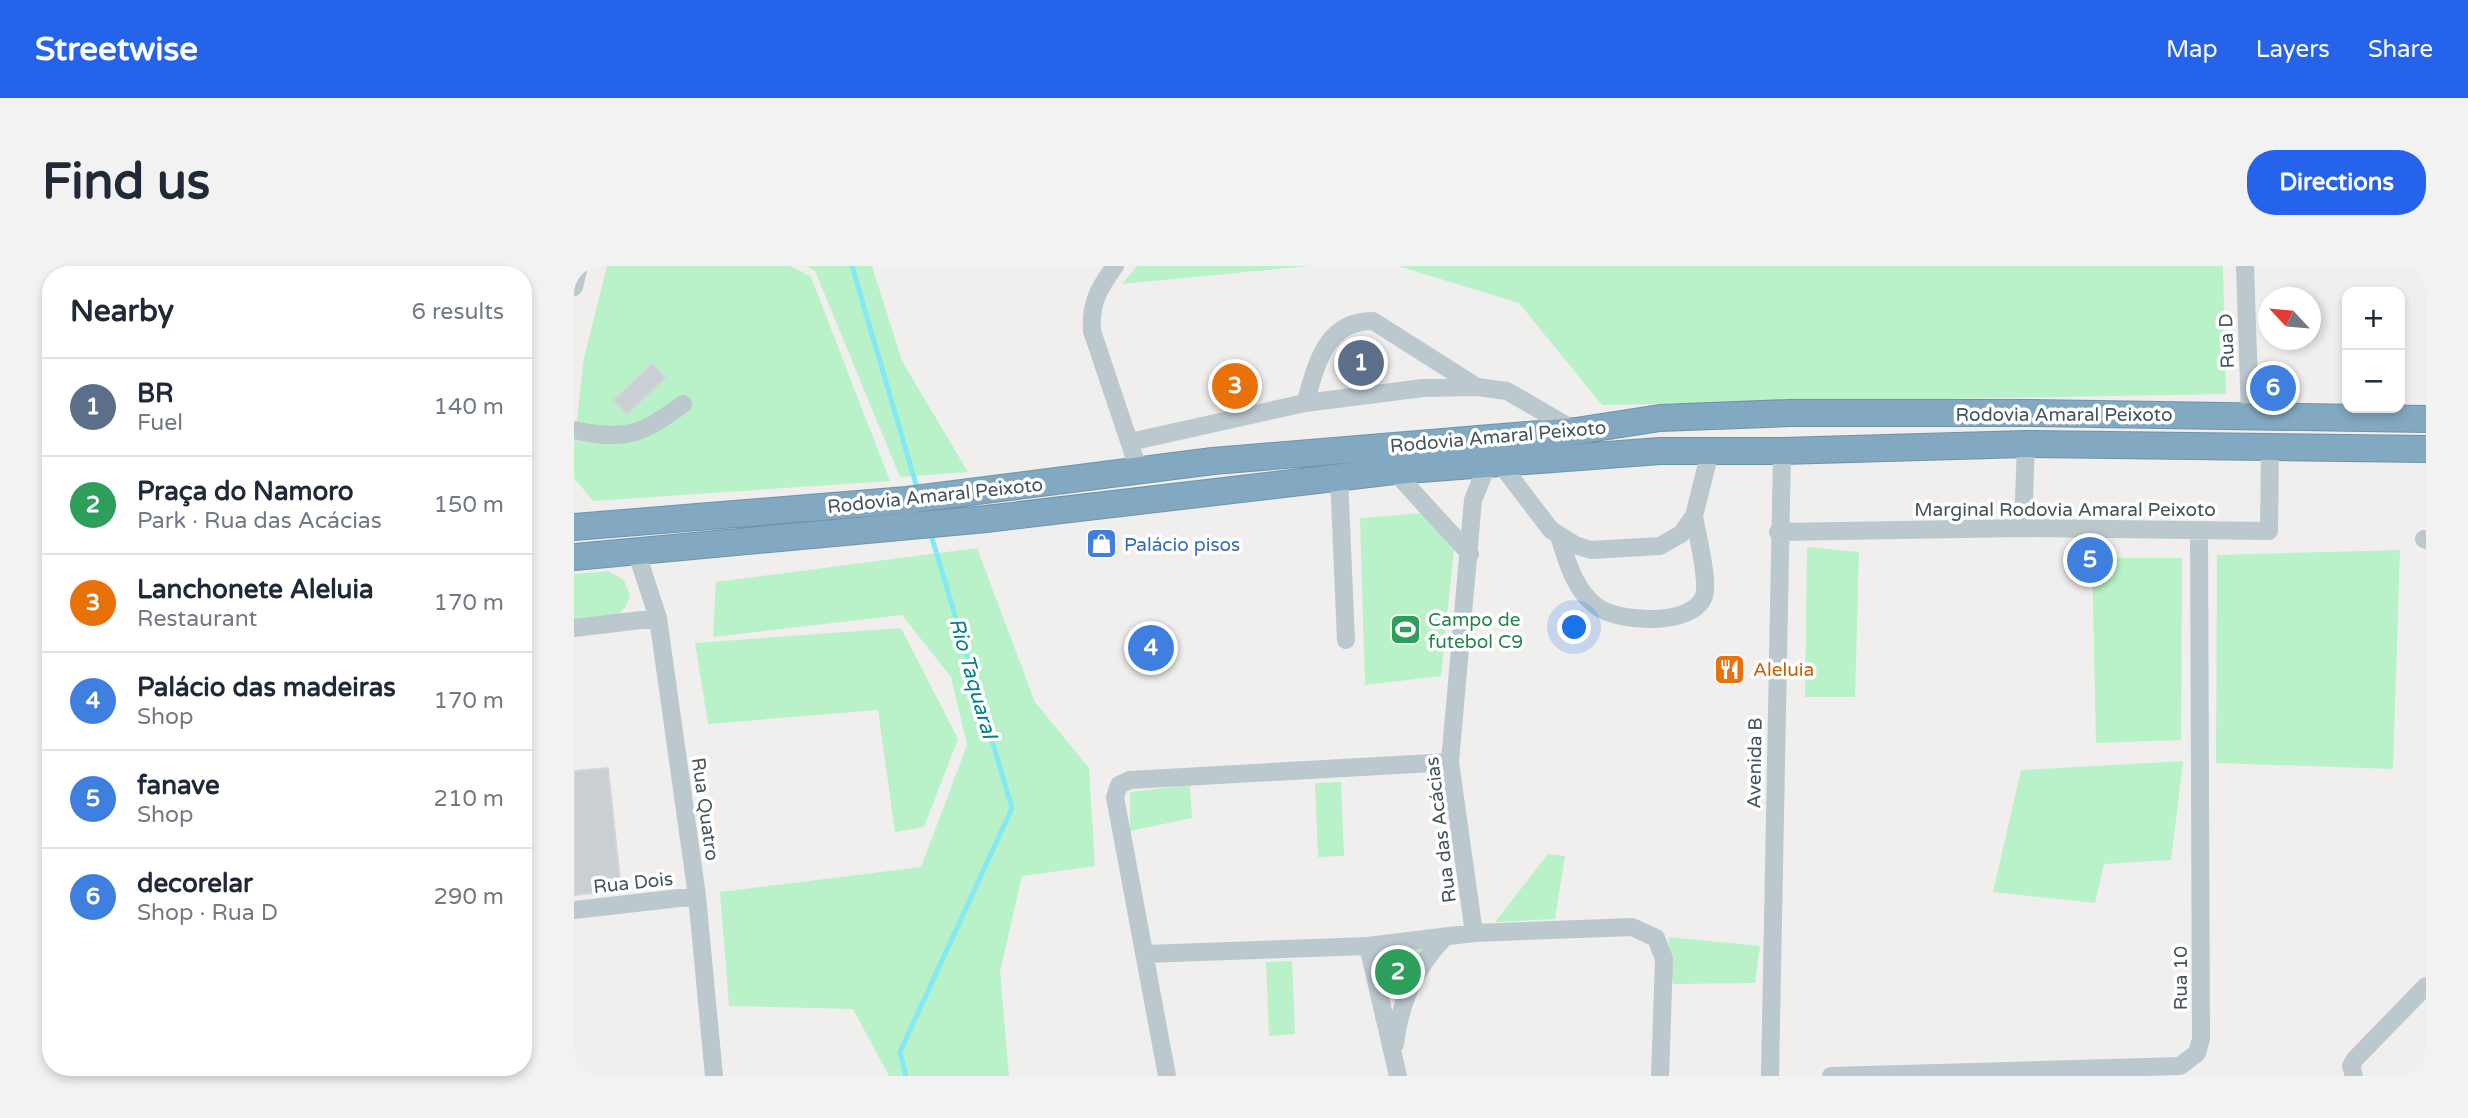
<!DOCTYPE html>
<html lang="en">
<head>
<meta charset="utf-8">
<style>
  :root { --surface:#fff; --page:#f2f2f3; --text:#1f2937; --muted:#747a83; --line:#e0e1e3; --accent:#2563eb }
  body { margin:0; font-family:"Varela Round",sans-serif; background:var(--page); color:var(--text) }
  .controls { position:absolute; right:21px; top:21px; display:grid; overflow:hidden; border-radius:14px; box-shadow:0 4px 10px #0003 }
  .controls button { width:63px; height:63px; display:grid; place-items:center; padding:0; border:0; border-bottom:2px solid var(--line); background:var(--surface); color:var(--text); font:35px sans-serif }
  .compass { position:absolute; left:1684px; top:21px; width:63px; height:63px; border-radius:50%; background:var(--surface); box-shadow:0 4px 10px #0003; rotate:296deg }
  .you { position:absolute; left:1001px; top:362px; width:24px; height:24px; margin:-18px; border:5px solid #fff; border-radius:50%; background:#1a73e8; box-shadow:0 0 0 10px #1a73e833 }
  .badge { display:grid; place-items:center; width:46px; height:46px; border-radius:50%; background:var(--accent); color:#fff; font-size:23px; font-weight:700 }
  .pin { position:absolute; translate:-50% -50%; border:4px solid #fff; box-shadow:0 2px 7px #0006 }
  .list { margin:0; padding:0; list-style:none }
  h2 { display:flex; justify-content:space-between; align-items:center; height:91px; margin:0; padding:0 28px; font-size:30px }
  h2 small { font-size:23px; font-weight:400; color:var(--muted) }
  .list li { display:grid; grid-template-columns:46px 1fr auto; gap:21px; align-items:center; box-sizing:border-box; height:98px; padding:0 28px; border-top:2px solid var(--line) }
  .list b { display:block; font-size:26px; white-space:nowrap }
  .list p { margin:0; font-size:23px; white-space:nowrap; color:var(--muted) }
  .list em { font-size:23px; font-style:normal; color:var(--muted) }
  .map { position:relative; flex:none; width:1852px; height:810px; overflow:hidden; border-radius:28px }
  header { display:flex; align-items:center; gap:42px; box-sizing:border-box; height:98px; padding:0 35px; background:var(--accent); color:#fff }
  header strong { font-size:33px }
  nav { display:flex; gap:38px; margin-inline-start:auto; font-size:24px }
  .intro { display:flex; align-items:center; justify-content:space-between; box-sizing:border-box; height:168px; padding:0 42px }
  h1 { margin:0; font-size:49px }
  .button { padding:18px 32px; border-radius:28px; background:var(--accent); color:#fff; font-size:24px; font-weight:700 }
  main { display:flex; gap:42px; padding:0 42px }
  aside { flex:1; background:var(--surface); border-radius:28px; box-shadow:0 4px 10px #0003 }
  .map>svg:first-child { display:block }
  .green { fill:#b9f2c8 }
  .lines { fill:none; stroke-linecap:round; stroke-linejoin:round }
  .stream { stroke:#83e9f2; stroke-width:5 }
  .building { fill:#cacfd3; stroke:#d2d5da; stroke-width:2 }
  .highway-casing { stroke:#6d94ac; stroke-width:28 }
  .minor { stroke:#bbc8ce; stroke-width:18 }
  .highway { stroke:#82a9c1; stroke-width:26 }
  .labels { text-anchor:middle; stroke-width:7; stroke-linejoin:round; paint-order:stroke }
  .street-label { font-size:19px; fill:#45555d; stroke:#fff }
  .shop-label { font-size:19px; fill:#366cbe; stroke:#fff; text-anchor:start }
  .leisure-label { font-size:19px; fill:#27864d; stroke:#fff; text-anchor:start }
  .food-label { font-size:19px; fill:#c56008; stroke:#fff; text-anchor:start }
  .water-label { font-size:21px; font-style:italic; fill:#067f8a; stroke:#fff }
</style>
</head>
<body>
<header>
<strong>Streetwise</strong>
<nav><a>Map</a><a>Layers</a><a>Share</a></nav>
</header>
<div class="intro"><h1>Find us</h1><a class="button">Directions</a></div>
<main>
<aside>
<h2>Nearby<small>6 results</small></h2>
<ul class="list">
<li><span class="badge" style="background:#5c6f8a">1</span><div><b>BR</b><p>Fuel</p></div><em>140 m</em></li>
<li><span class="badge" style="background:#2e9e5b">2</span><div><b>Praça do Namoro</b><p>Park · Rua das Acácias</p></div><em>150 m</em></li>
<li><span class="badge" style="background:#e8710a">3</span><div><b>Lanchonete Aleluia</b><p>Restaurant</p></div><em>170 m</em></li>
<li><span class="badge" style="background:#3f7fe0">4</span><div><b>Palácio das madeiras</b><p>Shop</p></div><em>170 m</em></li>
<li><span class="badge" style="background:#3f7fe0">5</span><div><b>fanave</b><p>Shop</p></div><em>210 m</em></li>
<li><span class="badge" style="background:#3f7fe0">6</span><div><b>decorelar</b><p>Shop · Rua D</p></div><em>290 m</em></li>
</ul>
</aside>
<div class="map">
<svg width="1852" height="810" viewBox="0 0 1852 810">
  <rect width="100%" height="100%" fill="#f1eeee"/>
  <path class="green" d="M33 0H216L237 11 316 215 19 235 0 212V179L10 92Z
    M232 0H298L328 95 394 206 326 211 241 5Z
    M563 0H735L548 18Z
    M824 0H1649L1652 128 1028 139 945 37Z
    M849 247 880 283 867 410 791 419 786 252Z
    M1233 281 1285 286 1281 431H1231Z
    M403 282 461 436 515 502 521 600 448 610 426 706 435 810H315L279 743 155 740 146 626 347 601 393 479 377 411 328 349 139 371 142 316Z
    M1826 284 1819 503 1642 497 1643 289Z
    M1518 292H1608L1607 474 1522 477Z
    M34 305 50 314 56 329 52 340 39 355 0 359V308Z
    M327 362 384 473 350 561 321 566 304 444 134 458 121 377Z
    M1609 495 1597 594 1530 598 1521 637 1419 626 1447 504Z
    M767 516 770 590 744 591 741 517Z
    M616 519 618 552 556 565V526Z
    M974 588 991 590 981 653 921 656Z
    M1094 671 1186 680 1181 717 1099 718Z
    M851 682 824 740 812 717 806 693 810 684Z
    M718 695 721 768 695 770 692 696Z"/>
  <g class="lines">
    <path class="stream" d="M278 0 344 225
      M332 810 326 786 438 542 356 265"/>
  </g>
  <path class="building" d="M78 98 91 112 53 148 40 134Z
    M34 502 47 624 0 629V505Z"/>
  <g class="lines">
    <defs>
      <path id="highway" d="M0 261 333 234 639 195 1002 165 1086 152 1216 147H1457L1852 153
        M0 291 412 253 820 205 1086 185H1208L1452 178 1852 183"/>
    </defs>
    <use href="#highway" class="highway-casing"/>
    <path class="minor" d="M541 0C525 22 516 37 518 65L565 205
      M1671 0 1676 149
      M0 21 5 0
      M731 137C743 98 751 55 799 55L903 121
      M0 164C52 175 67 169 109 138
      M556 176 731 137 849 122 903 121 933 125 1002 165
      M925 196 977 264 1001 279 1017 284 1086 280 1107 268 1120 250 1137 182
      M820 205 896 288
      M765 211 772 374
      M1449 262 1452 178
      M1204 266 1449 262 1695 265 1696 181
      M985 270C993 295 1000 323 1022 340 1044 357 1119 361 1130 330 1135 314 1123 268 1120 250
      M1850 273 1852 274
      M62 285 84 352 123 630 140 810
      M0 362 84 352
      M0 644 123 630
      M900 667 876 496 899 234 914 197
      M794 680 824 810
      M572 688 794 680 900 667 1058 661 1082 672 1090 693 1086 810
      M821 778C825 739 842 701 869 673
      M593 810 541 531 545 519 556 514 876 496
      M1196 810 1208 185
      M1257 810 1606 800 1623 787 1627 773 1625 264
      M1780 810 1777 800 1781 793 1852 720"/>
    <use href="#highway" class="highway"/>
  </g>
  <defs>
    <symbol id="shop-square" viewBox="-11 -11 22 22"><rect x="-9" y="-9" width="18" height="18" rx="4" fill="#3f7fe0" stroke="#fff"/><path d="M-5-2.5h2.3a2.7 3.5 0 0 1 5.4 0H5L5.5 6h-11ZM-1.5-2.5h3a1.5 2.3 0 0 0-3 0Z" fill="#fff"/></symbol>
    <symbol id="stadium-square" viewBox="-11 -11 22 22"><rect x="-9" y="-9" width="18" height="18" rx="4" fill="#2e9e5b" stroke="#fff"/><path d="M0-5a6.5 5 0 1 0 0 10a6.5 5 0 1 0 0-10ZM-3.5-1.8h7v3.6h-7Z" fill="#fff"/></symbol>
    <symbol id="restaurant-square" viewBox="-11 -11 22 22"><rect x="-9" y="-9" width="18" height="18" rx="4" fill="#e8710a" stroke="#fff"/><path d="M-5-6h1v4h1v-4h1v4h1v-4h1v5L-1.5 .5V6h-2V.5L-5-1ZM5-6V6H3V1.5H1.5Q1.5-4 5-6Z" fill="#fff"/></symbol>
  </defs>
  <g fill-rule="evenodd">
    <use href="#shop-square" x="510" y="260" width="35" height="35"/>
    <use href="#stadium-square" x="814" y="346" width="35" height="35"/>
    <use href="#restaurant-square" x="1138" y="386" width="35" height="35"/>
  </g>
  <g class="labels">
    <g class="street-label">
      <text transform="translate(1652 75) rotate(-92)" y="7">Rua D</text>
      <text x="1490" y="155">Rodovia Amaral Peixoto</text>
      <text transform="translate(924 170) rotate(-5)" y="7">Rodovia Amaral Peixoto</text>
      <text transform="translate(361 229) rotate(-6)" y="7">Rodovia Amaral Peixoto</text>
      <text x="1491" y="250">Marginal Rodovia Amaral Peixoto</text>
      <text transform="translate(1180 497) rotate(-89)" y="7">Avenida B</text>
      <text transform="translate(132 543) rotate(82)" y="7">Rua Quatro</text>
      <text transform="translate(866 564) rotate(-97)" y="7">Rua das Acácias</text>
      <text transform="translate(59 616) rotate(-6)" y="7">Rua Dois</text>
      <text transform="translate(1606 712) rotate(-90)" y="7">Rua 10</text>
    </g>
    <g class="shop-label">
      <text x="550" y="285">Palácio pisos</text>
    </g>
    <g class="leisure-label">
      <text x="854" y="360">Campo de<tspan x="854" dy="22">futebol C9</tspan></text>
    </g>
    <g class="food-label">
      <text x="1179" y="410">Aleluia</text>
    </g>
    <g class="water-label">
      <text transform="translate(399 412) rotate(74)" y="7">Rio Taquaral</text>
    </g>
  </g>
</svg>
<div class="controls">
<button>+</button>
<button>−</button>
</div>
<svg class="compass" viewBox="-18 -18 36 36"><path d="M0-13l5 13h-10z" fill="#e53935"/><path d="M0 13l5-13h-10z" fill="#747a83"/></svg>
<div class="you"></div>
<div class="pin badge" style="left:787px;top:97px;background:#5c6f8a">1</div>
<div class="pin badge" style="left:824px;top:706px;background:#2e9e5b">2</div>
<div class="pin badge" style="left:661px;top:120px;background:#e8710a">3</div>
<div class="pin badge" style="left:577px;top:382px;background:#3f7fe0">4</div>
<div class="pin badge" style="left:1516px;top:294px;background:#3f7fe0">5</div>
<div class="pin badge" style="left:1699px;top:122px;background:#3f7fe0">6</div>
</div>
</main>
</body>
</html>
